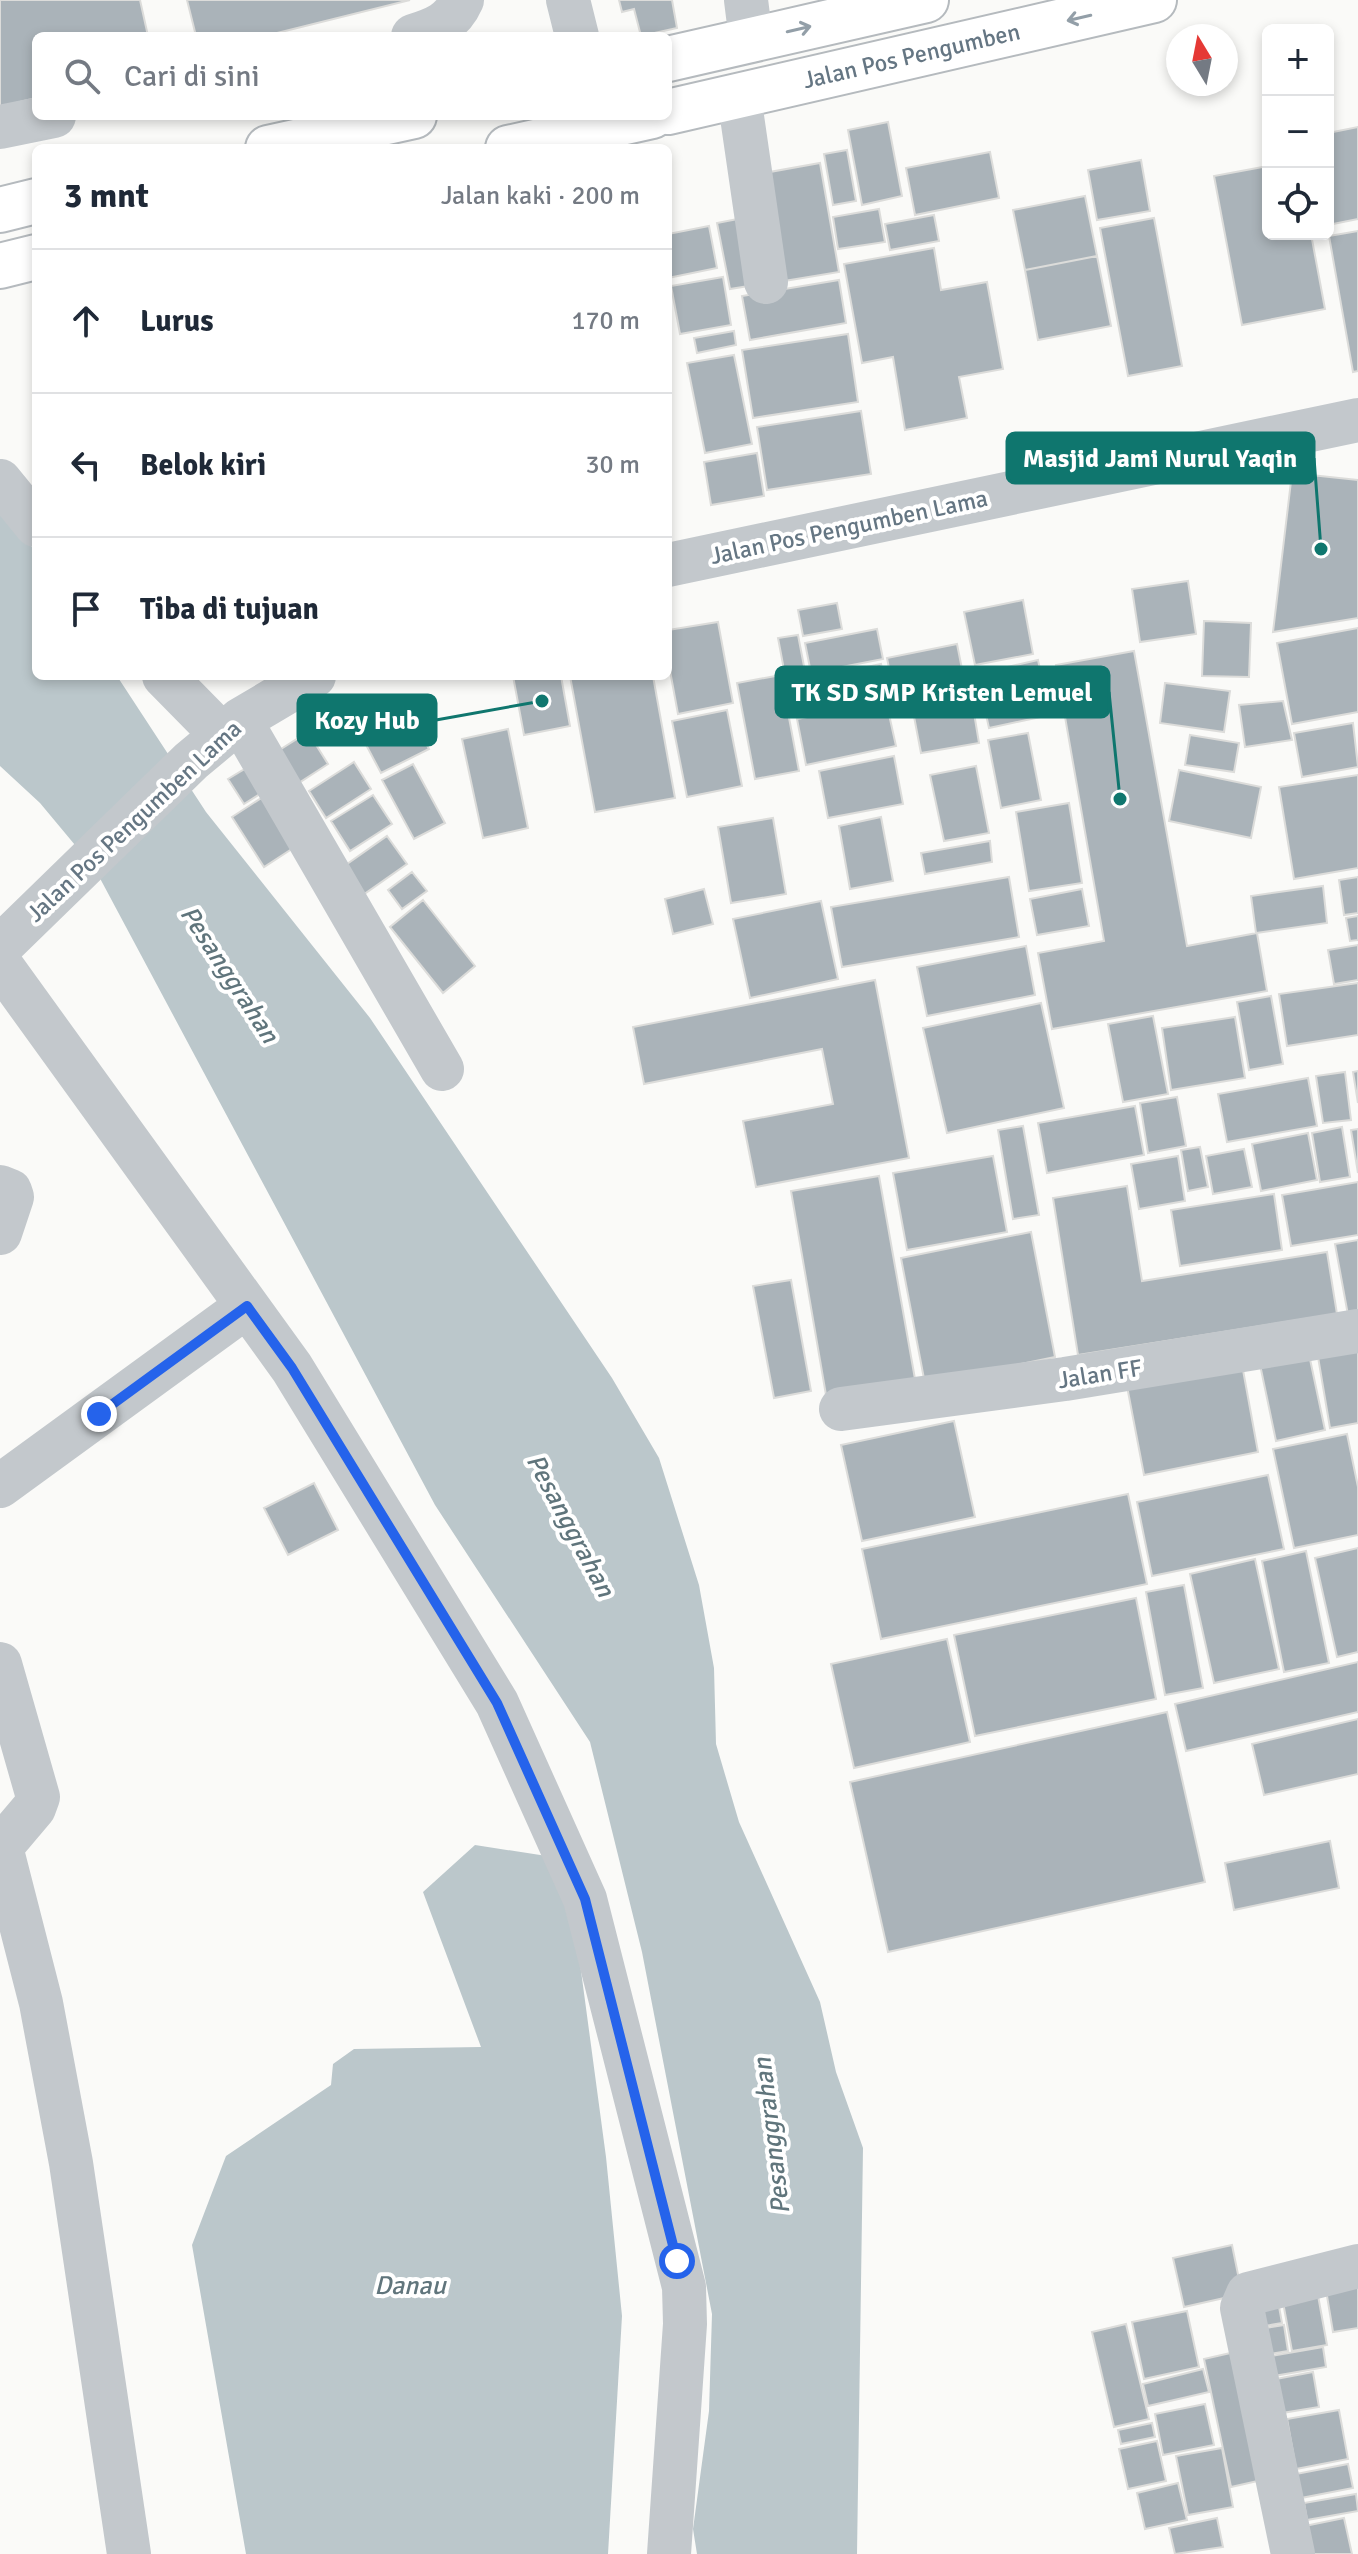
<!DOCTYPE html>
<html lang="id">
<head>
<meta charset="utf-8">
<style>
  :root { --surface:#fff; --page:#f6f6f7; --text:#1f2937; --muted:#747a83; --line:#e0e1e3 }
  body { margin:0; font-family:Signika,sans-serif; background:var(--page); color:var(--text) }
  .controls { position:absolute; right:24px; top:24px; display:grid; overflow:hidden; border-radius:12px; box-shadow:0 4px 12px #0003 }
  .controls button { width:72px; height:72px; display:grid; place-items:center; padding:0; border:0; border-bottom:2px solid var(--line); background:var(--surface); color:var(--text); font:40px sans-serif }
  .compass { position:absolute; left:1166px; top:24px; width:72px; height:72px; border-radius:50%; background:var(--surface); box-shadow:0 4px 12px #0003; rotate:350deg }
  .stop { position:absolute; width:24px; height:24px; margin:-18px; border:6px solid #2563eb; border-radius:50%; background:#fff }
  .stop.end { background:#2563eb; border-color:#fff; box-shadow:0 2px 8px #0008 }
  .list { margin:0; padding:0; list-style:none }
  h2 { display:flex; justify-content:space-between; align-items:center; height:104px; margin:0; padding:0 32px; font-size:34px }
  h2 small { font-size:26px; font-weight:400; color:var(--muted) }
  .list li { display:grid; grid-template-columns:52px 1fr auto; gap:24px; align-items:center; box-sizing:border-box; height:144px; padding:0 32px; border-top:2px solid var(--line) }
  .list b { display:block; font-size:30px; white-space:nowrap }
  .list em { font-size:26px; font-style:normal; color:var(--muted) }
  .icon { flex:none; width:44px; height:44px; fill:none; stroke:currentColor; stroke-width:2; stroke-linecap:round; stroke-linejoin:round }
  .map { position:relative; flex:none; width:1358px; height:2554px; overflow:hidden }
  .search { position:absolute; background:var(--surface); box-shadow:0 4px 12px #0003; left:32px; top:32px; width:640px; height:88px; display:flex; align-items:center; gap:20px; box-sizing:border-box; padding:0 28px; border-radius:12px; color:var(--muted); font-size:30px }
  .panel { position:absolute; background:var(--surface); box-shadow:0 4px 12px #0003; left:32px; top:144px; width:640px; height:536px; border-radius:12px }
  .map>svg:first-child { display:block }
  .water { fill:#bbc7cb }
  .building { fill:#aab3b9; stroke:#dcdcda; stroke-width:2 }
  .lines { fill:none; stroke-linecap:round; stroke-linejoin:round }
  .major-casing { stroke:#b5babe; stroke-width:48 }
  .minor { stroke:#c3c8cc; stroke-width:44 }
  .major { stroke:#fff; stroke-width:44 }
  .oneway { stroke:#939fa8 }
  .route { stroke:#2563eb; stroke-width:10 }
  .labels { text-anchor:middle; stroke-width:8; stroke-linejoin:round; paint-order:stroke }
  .street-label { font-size:24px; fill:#657683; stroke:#fff }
  .water-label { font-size:26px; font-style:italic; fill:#60757c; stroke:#fff }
  .leader { fill:none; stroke:#0f766e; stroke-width:3 }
  .callout-dot { fill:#0f766e; stroke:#fff; stroke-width:3 }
  .callout { fill:#0f766e; stroke:#0f766e; stroke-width:3 }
  .callout-label { font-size:26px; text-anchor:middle; font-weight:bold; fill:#fff }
</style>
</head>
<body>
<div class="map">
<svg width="1358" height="2554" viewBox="0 0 1358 2554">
  <rect width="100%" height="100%" fill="#fafaf8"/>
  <path class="water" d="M0 501 36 553V676H117L206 812 370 1018 612 1378 659 1458 699 1585 714 1668 716 1744 739 1822 820 2002 836 2072 863 2148 857 2554H697L693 2529 709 2411 712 2314 642 1952 590 1742 435 1505 95 869 40 803 0 766Z
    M475 1845 566 1859 606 2157 622 2316 608 2554H246L192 2245 226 2156 331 2085 333 2064 354 2049 481 2047 423 1892Z"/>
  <path class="building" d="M0 0H140L148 36H36V98L0 107Z
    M187 0H410L265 36H196Z
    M619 0H672L677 28 641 36 634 9 622 12Z
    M888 122 902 196 862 205 848 130Z
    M1358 127V219L1328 225V133Z
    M847 150 856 201 833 205 824 154Z
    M990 152 999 198 915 215 906 168Z
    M1141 160 1150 211 1097 220 1088 170Z
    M820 163 839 272 772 283 753 175Z
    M1268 166V234H1311L1325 309 1242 325 1214 176Z
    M1085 196 1097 256 1025 270 1013 210Z
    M879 209 885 242 838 249 833 217Z
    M934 215 939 241 890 250 885 224Z
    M748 217 761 284 730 289 717 223Z
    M1154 218 1182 366 1128 376 1100 228Z
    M709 226 717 268 668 278V234Z
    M1358 231V371L1353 372 1329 236Z
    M934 248 941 290 987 282 1003 369 959 377 967 418 905 430 893 357 862 363 844 264Z
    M1097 256 1111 326 1038 340 1025 270Z
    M723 277 731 325 680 334 671 286Z
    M839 280 846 323 750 340 742 296Z
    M734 331 736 345 697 353 694 338Z
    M848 334 858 402 753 418 742 350Z
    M734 355 752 444 705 453 687 363Z
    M861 411 871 474 767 490 757 427Z
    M757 453 764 496 711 505 704 462Z
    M1292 473 1358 480V618L1273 632Z
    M1188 581 1196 634 1140 642 1132 589Z
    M1023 600 1033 654 975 665 964 612Z
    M837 603 842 629 803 636 798 610Z
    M1204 621 1251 623 1249 677 1202 676Z
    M718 622 733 703 678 714 668 660V630Z
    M1358 628V712L1292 724 1277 643Z
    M877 629 883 659 811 673 805 643Z
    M798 635 812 708 792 712 778 638Z
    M957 644 966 689 896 703 887 658Z
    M1134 651 1187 946 1257 933 1267 991 1052 1029 1038 953 1104 941 1056 665Z
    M1038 660 1050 715 989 728 977 674Z
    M881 664 888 695 818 710 811 679Z
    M781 675 799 771 755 779 737 683Z
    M513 676H561L570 726 524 735Z
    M570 676H653L675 798 595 812Z
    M1165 683 1230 691 1224 732 1160 723Z
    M971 695 979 743 921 753 912 706Z
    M402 698 429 749 381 773 354 722Z
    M886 701 896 746 806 765 797 719Z
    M1283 701 1292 740 1245 747 1239 705Z
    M727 710 742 786 687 797 672 721Z
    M1353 723 1358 767 1302 777 1294 733Z
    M508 729 528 828 483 838 462 739Z
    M308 732 328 764 291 788 270 756Z
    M1028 733 1041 800 1001 808 988 740Z
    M1190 735 1239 743 1234 772 1185 765Z
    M894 756 903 804 828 818 819 771Z
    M261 759 276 784 244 804 228 779Z
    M354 762 371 789 326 818 309 791Z
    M413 764 445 823 414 839 382 780Z
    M976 766 989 833 944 841 930 775Z
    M1179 770 1261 787 1251 838 1169 821Z
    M1358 775V868L1294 879 1279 787Z
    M269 793 301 843 264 867 232 817Z
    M373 795 392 824 350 851 331 821Z
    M1069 803 1082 883 1029 891 1016 812Z
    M881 817 893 881 850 889 839 826Z
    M773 818 786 894 731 903 718 827Z
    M387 836 407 864 360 897 340 869Z
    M990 841 992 862 925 874 921 853Z
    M412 872 427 891 402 909 388 890Z
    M1009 877 1019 937 842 967 831 907Z
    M1358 877V913L1344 915 1339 880Z
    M1323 886 1327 923 1256 933 1251 896Z
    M704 889 713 924 673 934 665 899Z
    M1082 889 1089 926 1037 935 1030 899Z
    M423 900 475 966 443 993 390 927Z
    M821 901 838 979 750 998 733 919Z
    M1358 916V940L1350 941 1346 918Z
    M1358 945V980L1334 984 1328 950Z
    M1026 946 1035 995 927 1016 917 967Z
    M875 980 909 1158 756 1187 743 1121 833 1104 822 1049 644 1084 633 1027Z
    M1358 983V1035L1287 1046 1279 994Z
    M1271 996 1283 1064 1249 1070 1237 1002Z
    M1041 1003 1064 1108 947 1133 923 1028Z
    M1153 1016 1168 1094 1123 1102 1108 1024Z
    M1235 1017 1245 1078 1171 1090 1162 1028Z
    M1358 1071V1103L1353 1072Z
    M1345 1072 1351 1120 1323 1123 1316 1076Z
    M1308 1078 1317 1126 1227 1142 1218 1094Z
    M1177 1097 1186 1146 1148 1153 1140 1103Z
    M1135 1106 1144 1155 1047 1173 1038 1123Z
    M1023 1126 1039 1215 1013 1219 998 1130Z
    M1342 1127 1350 1177 1320 1182 1312 1133Z
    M1358 1129V1173L1351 1130Z
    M1308 1133 1317 1180 1261 1191 1252 1144Z
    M1200 1147 1208 1187 1188 1191 1181 1150Z
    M1244 1149 1252 1187 1213 1194 1206 1156Z
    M993 1156 1007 1232 907 1250 893 1173Z
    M1178 1156 1185 1201 1139 1209 1131 1164Z
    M879 1176 915 1379 826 1395 791 1191Z
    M1358 1182V1235L1291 1246 1282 1195Z
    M1127 1186 1142 1281 1327 1252 1337 1314 1078 1355 1053 1198Z
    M1274 1194 1282 1250 1180 1266 1171 1210Z
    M1031 1232 1055 1357 925 1384 901 1258Z
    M1358 1240V1313L1348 1315 1335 1244Z
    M791 1280 811 1391 774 1398 753 1286Z
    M1358 1343V1423L1330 1428 1317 1351Z
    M1307 1345 1325 1430 1276 1441 1258 1355Z
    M1241 1359 1258 1452 1144 1475 1126 1381Z
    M954 1421 975 1517 862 1541 841 1445Z
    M1347 1434 1358 1487V1535L1294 1548 1273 1449Z
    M1268 1475 1284 1549 1152 1576 1137 1502Z
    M314 1483 338 1530 288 1555 264 1508Z
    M1128 1494 1147 1584 881 1639 862 1549Z
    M1358 1548V1652L1337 1657 1315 1558Z
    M1306 1551 1329 1663 1284 1672 1262 1561Z
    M1255 1559 1279 1669 1214 1683 1190 1574Z
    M1184 1585 1203 1688 1165 1695 1146 1592Z
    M1136 1598 1156 1699 975 1736 954 1635Z
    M947 1639 970 1742 854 1768 831 1664Z
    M1358 1662V1712L1186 1751 1175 1704Z
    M1167 1712 1205 1882 888 1952 850 1782Z
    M1358 1719V1774L1264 1795 1252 1744Z
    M1330 1841 1339 1888 1234 1910 1225 1863Z
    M1232 2245 1242 2294 1184 2307 1173 2258Z
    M1358 2273V2328L1333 2332 1324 2278Z
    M1315 2279 1327 2345 1292 2351 1280 2286Z
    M1276 2290 1282 2323 1265 2326 1259 2294Z
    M1187 2311 1199 2367 1144 2379 1132 2322Z
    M1126 2324 1149 2419 1114 2427 1092 2332Z
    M1284 2325 1288 2351 1270 2354 1265 2328Z
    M1323 2347 1326 2367 1274 2376 1271 2356Z
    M1248 2349 1275 2477 1231 2487 1204 2359Z
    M1203 2369 1209 2392 1148 2406 1143 2384Z
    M1313 2372 1319 2407 1282 2413 1276 2379Z
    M1205 2404 1214 2445 1163 2455 1155 2414Z
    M1339 2410 1348 2459 1296 2469 1287 2419Z
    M1152 2423 1155 2437 1121 2444 1118 2430Z
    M1157 2441 1166 2481 1128 2489 1119 2449Z
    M1222 2448 1233 2507 1188 2515 1176 2456Z
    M1348 2464 1353 2488 1301 2498 1296 2474Z
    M1178 2483 1187 2520 1145 2529 1137 2493Z
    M1356 2494 1358 2511 1307 2520 1304 2503Z
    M1217 2518 1223 2547 1175 2554 1169 2528Z
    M1344 2518 1352 2554H1301L1295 2528Z"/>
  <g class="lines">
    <defs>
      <g id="major">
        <path d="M668 59 926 0"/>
        <path id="s1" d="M668 112 1154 0"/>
        <path d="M268 148 414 116"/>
        <path d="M508 148 652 116"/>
        <path d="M0 210 36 201"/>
        <path d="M0 266 36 257"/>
      </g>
    </defs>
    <use href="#major" class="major-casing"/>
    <path class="minor" d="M568 0 577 36
      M746 0 751 40
      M413 36C435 29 452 23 462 0
      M739 96 766 282
      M0 127 54 116
      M0 481 36 525
      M668 565 1358 420
      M164 676 222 735
      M240 720 442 1069
      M0 947 191 761 240 720 314 676
      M0 964 292 1368 497 1703 585 1899 684 2287 685 2324 669 2554
      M0 1187 10 1191 12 1197 0 1233
      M841 1409 1065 1379 1358 1331
      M0 1486 247 1306
      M0 1664 38 1797 34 1808 1 1847 41 2003 71 2163 129 2554
      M1293 2554 1242 2308 1248 2294 1358 2266"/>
    <use href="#major" class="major"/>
  </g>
  <defs><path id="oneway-shaft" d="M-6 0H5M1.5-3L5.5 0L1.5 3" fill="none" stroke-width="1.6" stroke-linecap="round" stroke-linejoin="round" transform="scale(2)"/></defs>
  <g class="oneway">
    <use href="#oneway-shaft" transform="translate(1079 18) rotate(167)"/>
    <use href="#oneway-shaft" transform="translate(799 29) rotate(-13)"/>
  </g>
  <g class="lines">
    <path class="route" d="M99 1414 247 1306 292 1368 497 1703 585 1899 677 2261"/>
  </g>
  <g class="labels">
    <g class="street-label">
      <text dy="8" stroke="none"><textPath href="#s1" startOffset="250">Jalan Pos Pengumben</textPath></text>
      <text transform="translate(849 527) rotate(-12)" y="8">Jalan Pos Pengumben Lama</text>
      <text transform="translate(134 821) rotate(-43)" y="8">Jalan Pos Pengumben Lama</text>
      <text transform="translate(1100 1374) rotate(-9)" y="8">Jalan FF</text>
    </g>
    <g class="water-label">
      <text transform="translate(230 974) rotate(57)" y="9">Pesanggrahan</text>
      <text transform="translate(571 1525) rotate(62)" y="9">Pesanggrahan</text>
      <text transform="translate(771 2136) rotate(-97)" y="9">Pesanggrahan</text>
      <text x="410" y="2294">Danau</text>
    </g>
  </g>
  <path class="leader" d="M1321 549L1314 458M1120 799L1109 692M542 701L436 720"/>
  <g class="callout-dot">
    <circle cx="1321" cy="549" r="8"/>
    <circle cx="1120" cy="799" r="8"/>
    <circle cx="542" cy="701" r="8"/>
  </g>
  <g class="callout">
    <rect x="1007" y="433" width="307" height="50" rx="8"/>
    <rect x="776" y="667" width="333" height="50" rx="8"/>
    <rect x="298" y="695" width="138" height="50" rx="8"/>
  </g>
  <g class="callout-label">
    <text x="1160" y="467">Masjid Jami Nurul Yaqin</text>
    <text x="942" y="701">TK SD SMP Kristen Lemuel</text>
    <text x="367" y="729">Kozy Hub</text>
  </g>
</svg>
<div class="controls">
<button>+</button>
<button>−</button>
<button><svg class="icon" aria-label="locate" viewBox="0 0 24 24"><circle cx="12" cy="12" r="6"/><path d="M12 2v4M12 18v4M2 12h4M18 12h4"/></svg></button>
</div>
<svg class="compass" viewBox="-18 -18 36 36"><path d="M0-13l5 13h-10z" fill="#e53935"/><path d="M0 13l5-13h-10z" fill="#747a83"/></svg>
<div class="stop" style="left:677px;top:2261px"></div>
<div class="stop end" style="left:99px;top:1414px"></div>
<div class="search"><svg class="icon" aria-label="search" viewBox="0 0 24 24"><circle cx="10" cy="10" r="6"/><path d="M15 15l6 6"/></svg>Cari di sini</div>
<section class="panel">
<h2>3 mnt<small>Jalan kaki · 200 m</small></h2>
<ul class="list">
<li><svg class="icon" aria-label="ahead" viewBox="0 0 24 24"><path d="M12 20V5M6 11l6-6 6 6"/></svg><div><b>Lurus</b></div><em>170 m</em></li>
<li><svg class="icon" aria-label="left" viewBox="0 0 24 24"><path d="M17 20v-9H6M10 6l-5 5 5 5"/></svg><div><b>Belok kiri</b></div><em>30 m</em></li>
<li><svg class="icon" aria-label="arrive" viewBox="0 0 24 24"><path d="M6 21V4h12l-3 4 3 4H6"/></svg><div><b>Tiba di tujuan</b></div></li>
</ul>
</section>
</div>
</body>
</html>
